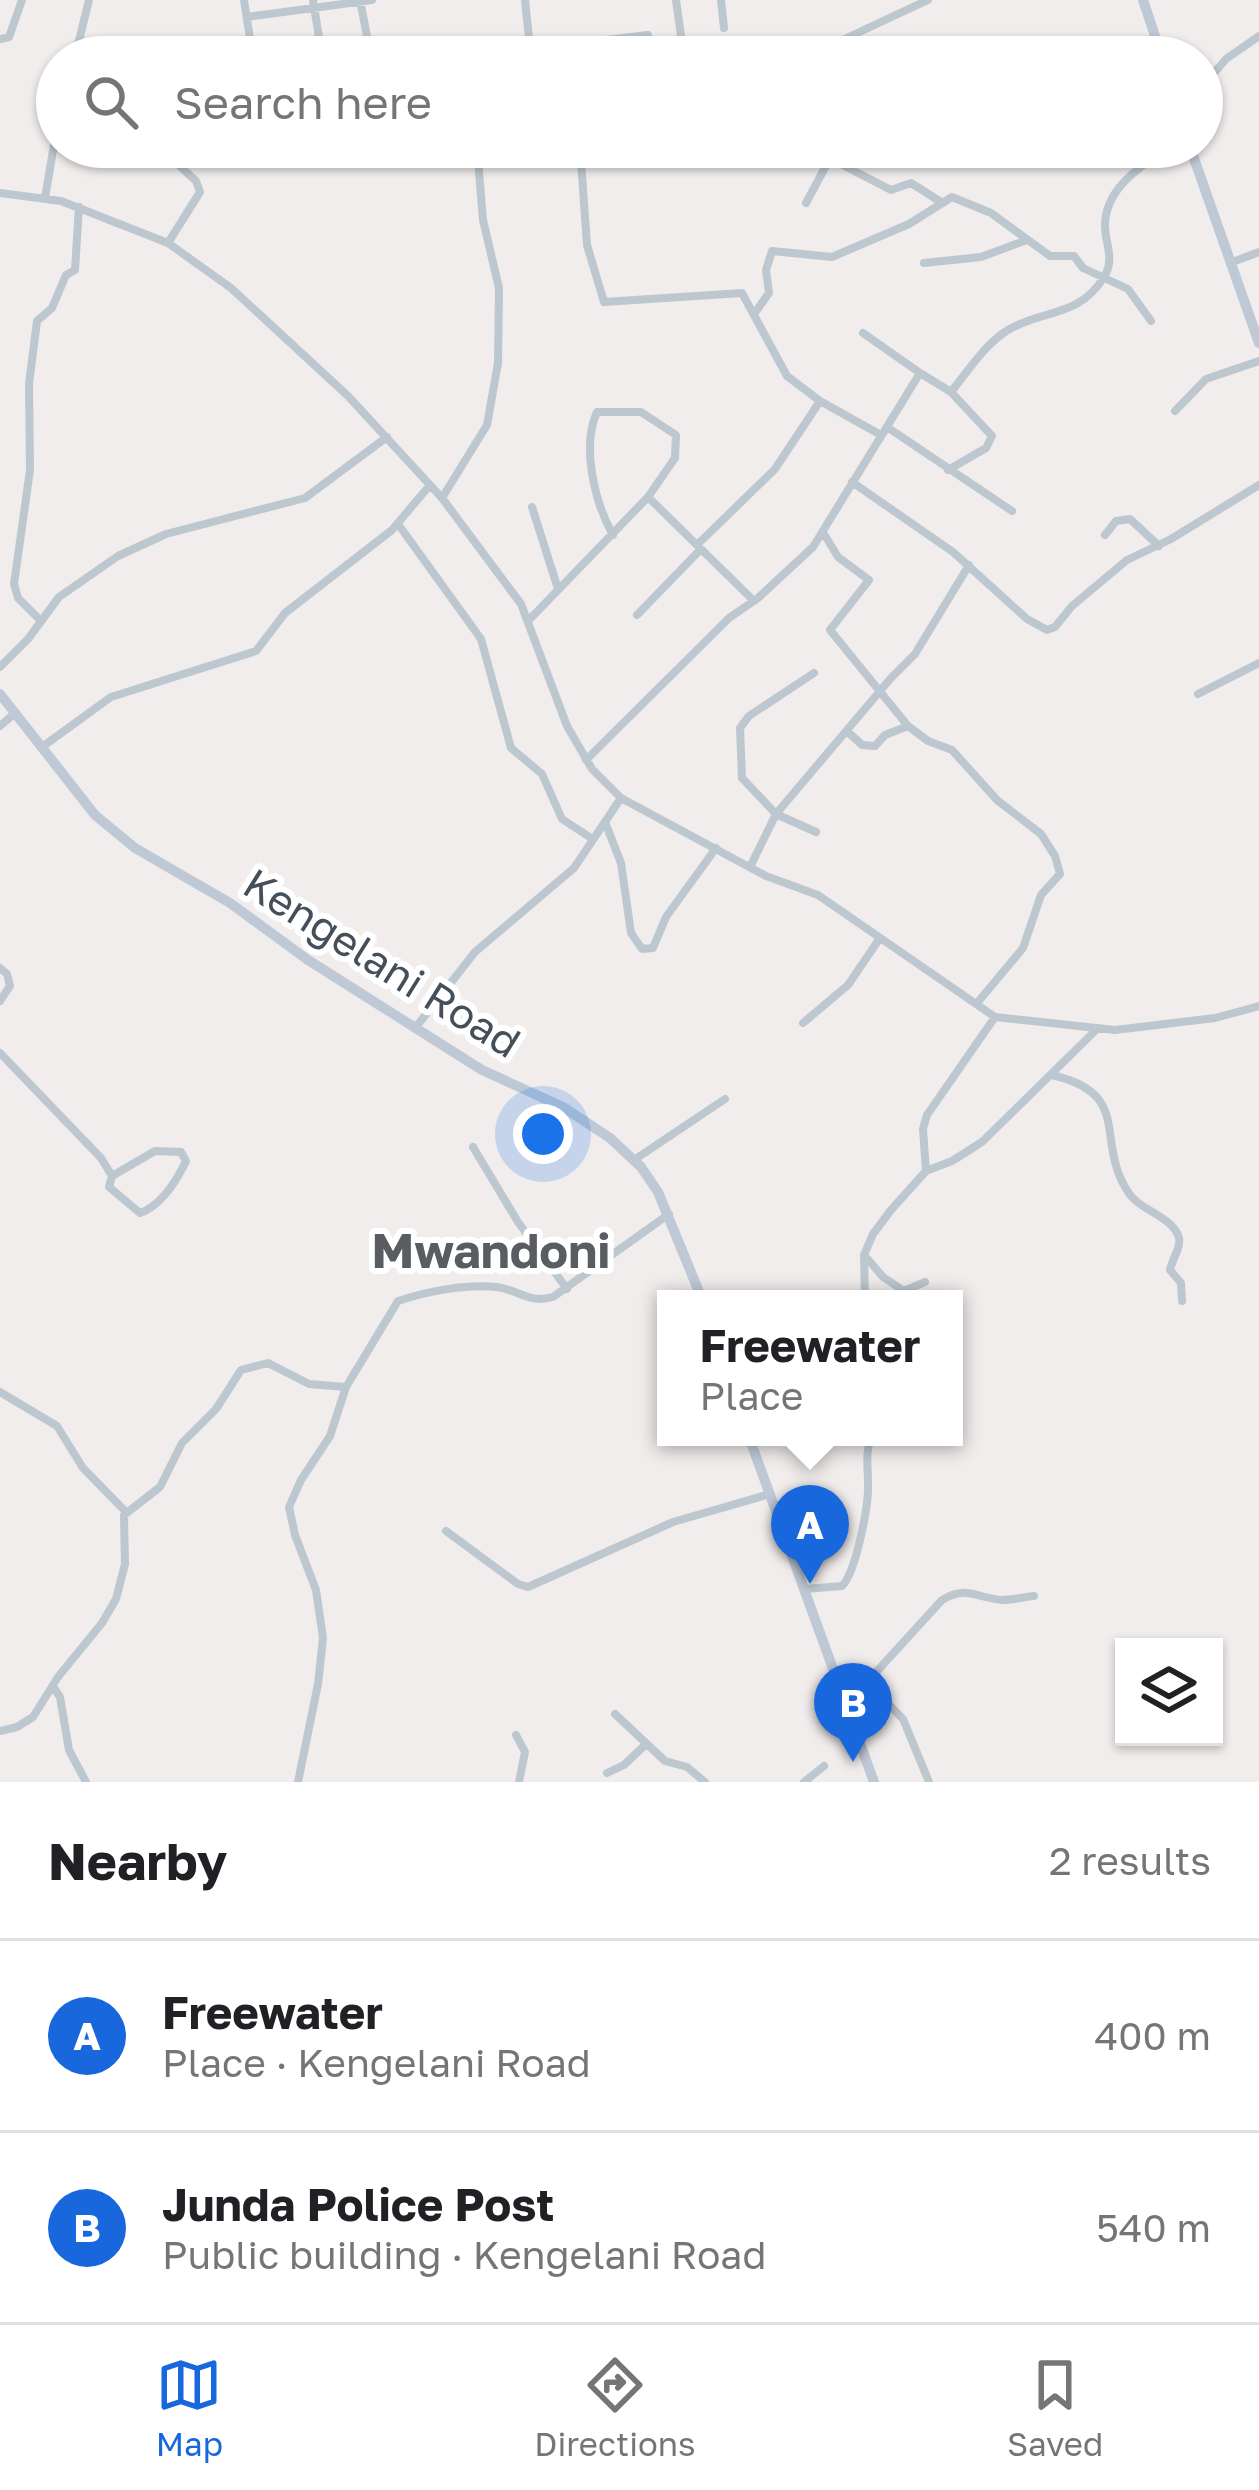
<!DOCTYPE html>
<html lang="en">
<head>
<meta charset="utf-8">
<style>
  :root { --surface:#fff; --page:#f2f2f2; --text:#202124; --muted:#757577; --line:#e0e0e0; --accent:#1967dd }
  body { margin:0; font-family:"Golos Text",sans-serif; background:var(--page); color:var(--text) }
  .controls { position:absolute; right:36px; bottom:36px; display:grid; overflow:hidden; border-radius:0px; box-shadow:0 3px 9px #0004 }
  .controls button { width:108px; height:108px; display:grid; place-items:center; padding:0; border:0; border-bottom:3px solid var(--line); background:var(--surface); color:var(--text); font:60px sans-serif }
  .you { position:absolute; left:543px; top:1134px; width:42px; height:42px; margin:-30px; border:9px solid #fff; border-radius:50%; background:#1a73e8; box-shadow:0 0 0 18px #1a73e833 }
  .badge { display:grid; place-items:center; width:78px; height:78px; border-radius:50%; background:var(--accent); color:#fff; font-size:39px; font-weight:700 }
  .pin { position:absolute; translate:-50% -99px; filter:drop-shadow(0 3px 6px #0008) }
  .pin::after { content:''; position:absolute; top:63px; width:42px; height:36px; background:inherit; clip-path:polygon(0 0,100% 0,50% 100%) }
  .popup { position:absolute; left:657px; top:1290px; width:306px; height:156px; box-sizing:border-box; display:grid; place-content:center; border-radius:0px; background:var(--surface); filter:drop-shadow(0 3px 9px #0005); font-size:39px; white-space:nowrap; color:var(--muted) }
  .popup b { font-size:45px; color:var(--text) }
  .popup::after { content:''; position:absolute; left:50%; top:100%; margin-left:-24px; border:24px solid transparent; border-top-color:var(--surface) }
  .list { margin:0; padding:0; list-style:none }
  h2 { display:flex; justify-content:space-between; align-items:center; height:156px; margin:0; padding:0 48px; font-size:51px }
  h2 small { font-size:39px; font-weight:400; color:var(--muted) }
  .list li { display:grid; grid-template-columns:78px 1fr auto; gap:36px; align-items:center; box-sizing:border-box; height:192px; padding:0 48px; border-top:3px solid var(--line) }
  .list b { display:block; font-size:45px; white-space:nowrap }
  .list p { margin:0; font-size:39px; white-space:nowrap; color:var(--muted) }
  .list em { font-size:39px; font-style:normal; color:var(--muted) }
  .icon { flex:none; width:66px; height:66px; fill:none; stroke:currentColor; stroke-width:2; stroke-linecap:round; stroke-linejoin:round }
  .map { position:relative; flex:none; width:1259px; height:1782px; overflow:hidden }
  .search { position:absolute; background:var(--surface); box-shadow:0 3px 9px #0004; left:36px; right:36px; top:36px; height:132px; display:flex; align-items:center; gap:30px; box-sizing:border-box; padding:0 42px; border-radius:66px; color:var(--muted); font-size:45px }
  .sheet { height:540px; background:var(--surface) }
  nav { display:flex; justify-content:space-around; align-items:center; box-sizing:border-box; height:168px; border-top:3px solid var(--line); background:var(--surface); font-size:33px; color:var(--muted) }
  nav a { display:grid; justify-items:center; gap:6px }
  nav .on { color:var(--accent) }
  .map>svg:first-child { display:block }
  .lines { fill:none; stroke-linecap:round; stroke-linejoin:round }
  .street { stroke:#bdc7cf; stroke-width:8 }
  .secondary { stroke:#bfc9d6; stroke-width:10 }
  .labels { text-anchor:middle; stroke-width:12; stroke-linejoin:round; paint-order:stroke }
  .street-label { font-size:42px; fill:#454f5a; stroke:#fff }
  .quarter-label { font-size:48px; font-weight:bold; fill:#595d62; stroke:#fff }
</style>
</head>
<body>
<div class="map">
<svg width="1259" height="1782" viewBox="0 0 1259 1782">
  <rect width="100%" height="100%" fill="#f0edec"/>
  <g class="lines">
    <path class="street" d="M244 0 251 45 245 57
      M313 0 322 56
      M360 0 371 57
      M525 0 530 48
      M676 0 684 57
      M721 0 724 28
      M247 17 372 0
      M0 39 9 37 22 0
      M75 57 89 0
      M464 57 648 35
      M791 57 836 43 928 0
      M1202 87 1226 59 1259 36
      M580 147 587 245 604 302 742 293 787 376 820 401 881 435
      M0 193 61 201 168 243 231 288 348 396 442 498 521 604 567 726 592 769 621 798 766 876 818 895 995 1017 1115 1030 1215 1018 1259 1006
      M45 198 57 127
      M806 203 827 164 833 160 891 190 911 183 941 202
      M168 243 200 192 196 181 169 156 171 147
      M924 263 981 257 1024 241
      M1230 263 1259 252
      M754 314 769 293 766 270 772 251 832 257 909 224 952 197 991 213 1050 256H1074L1083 268 1128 289 1151 321
      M863 333 920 373
      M951 392C968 371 985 344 1008 330 1043 309 1079 318 1104 277 1116 258 1104 243 1105 223 1107 185 1149 157 1180 147
      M1175 411 1206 379 1259 361
      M887 427 1012 511
      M852 482 953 552 1027 619 1047 630 1055 627 1072 606 1127 560 1171 539 1259 485
      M442 498 487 425 498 363 499 288 483 220 477 147
      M532 507 558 589
      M398 524 481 639 511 748 542 774 562 819 591 838
      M824 534 838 557 869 580 830 630 908 726 928 741 952 750 997 800 1041 834 1055 856 1060 874 1041 895 1023 948 978 1002
      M613 535C595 503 581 447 597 412H641L676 435 675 458 648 497
      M1105 535 1116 521 1130 519 1159 546
      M697 545 775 469 820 401
      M637 615 701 549
      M529 620 648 497 754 601
      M41 621 18 598 14 584 30 470 29 384 37 321 52 308 66 275 75 270 79 207
      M0 667 28 639 59 597 118 556 166 534 305 498 387 437
      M1198 694 1259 663
      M0 726 14 714
      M847 731 862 745 875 746 885 735 908 726
      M42 747 111 697 256 651 285 613 392 530 430 485
      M586 760 729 618 758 598 813 547 920 373 951 392 992 436 986 448 948 470
      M605 822 621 863 631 933 642 949 653 948 666 917 716 848
      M816 832 776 814 891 678 915 654 969 565
      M750 867 776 814 742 778 740 728 749 716 814 673
      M0 968 7 974 10 986 0 1001
      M803 1023 848 985 880 938
      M416 1027 475 952 574 868 621 798
      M0 1053 101 1158 112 1176 109 1187 140 1213C162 1205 176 1182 186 1161L181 1152 155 1151 112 1176
      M1052 1075C1134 1094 1094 1140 1128 1192 1139 1210 1169 1215 1178 1235 1183 1245 1172 1259 1170 1270L1181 1283 1182 1301
      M473 1147 518 1222 567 1289
      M634 1160 725 1099
      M926 1171 923 1129 927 1115 995 1017
      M865 1256 883 1277 904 1291 925 1282
      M865 1299 864 1255 873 1234 891 1210 926 1171 952 1161 982 1142 1097 1029
      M0 1392 57 1426 83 1468 126 1512
      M446 1531 518 1584 528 1587 673 1522 770 1494
      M805 1589 842 1586C856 1572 869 1505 868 1484 868 1466 865 1455 871 1437
      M866 1681 903 1719 929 1782
      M54 1688 60 1697 69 1750 86 1782
      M846 1705 942 1600C965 1585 977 1598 1002 1600 1012 1600 1024 1597 1034 1596
      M615 1714 665 1761 687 1767 705 1782
      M0 1731 17 1727 33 1717 58 1677 102 1623 116 1599 125 1564 124 1515 160 1487 182 1443 216 1409 241 1370 268 1363 309 1384 346 1387
      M516 1735 525 1752 519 1782
      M607 1773 624 1765 645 1745
      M298 1782 318 1684 323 1638 316 1590 295 1535 289 1507 301 1480 330 1436 346 1387 398 1301C428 1291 466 1284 497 1287 519 1290 529 1304 553 1297L669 1214
      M804 1782 824 1766"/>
    <path class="secondary" d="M1143 0 1162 57
      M1190 147 1259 343
      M0 694 95 815 135 848 230 903 308 960 482 1070 563 1107 610 1138 641 1167 658 1192 702 1299
      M749 1437 874 1782"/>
  </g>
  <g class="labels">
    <g class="street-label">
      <text transform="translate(382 963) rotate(32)" y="15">Kengelani Road</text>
    </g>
    <g class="quarter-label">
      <text x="491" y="1268">Mwandoni</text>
    </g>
  </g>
</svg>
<div class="controls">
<button><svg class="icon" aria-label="layers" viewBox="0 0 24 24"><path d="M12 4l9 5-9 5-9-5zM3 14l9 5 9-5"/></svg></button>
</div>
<div class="you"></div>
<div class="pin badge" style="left:810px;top:1584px">A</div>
<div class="popup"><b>Freewater</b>Place</div>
<div class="pin badge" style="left:853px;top:1762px">B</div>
<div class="search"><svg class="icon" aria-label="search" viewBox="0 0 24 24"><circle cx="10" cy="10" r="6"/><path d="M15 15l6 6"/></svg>Search here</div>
</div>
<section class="sheet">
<h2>Nearby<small>2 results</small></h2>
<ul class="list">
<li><span class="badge">A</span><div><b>Freewater</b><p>Place · Kengelani Road</p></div><em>400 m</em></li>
<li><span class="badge">B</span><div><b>Junda Police Post</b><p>Public building · Kengelani Road</p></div><em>540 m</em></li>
</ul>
</section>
<nav>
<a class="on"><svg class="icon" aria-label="map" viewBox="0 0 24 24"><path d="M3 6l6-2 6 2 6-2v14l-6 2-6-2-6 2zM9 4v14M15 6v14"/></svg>Map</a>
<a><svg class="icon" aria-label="directions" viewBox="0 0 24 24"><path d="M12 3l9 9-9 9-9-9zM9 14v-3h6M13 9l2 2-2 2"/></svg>Directions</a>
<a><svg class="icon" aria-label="saved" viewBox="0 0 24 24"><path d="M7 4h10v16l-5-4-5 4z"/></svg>Saved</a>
</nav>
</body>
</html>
